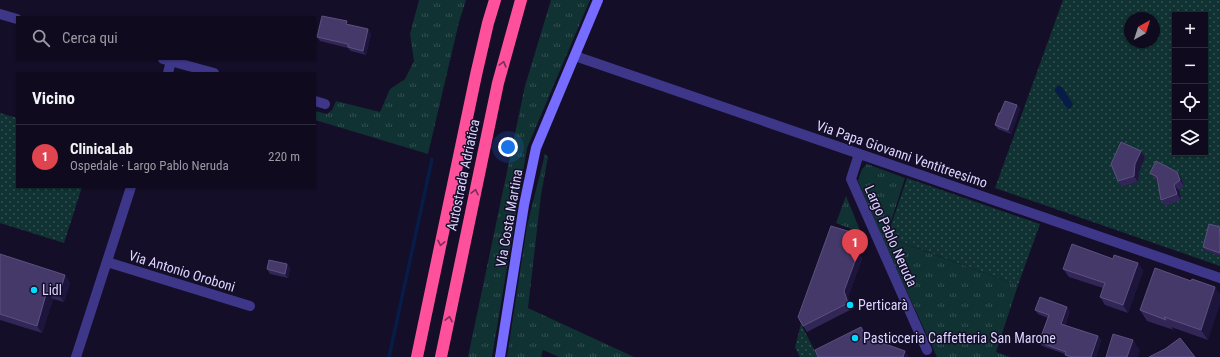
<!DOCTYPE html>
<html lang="it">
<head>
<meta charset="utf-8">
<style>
  :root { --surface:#0f0a1e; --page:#181327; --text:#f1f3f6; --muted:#9b9aa4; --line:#2f2b3c; --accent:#01daff }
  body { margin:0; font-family:"Roboto Condensed",sans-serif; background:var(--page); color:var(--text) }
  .controls { position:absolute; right:12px; top:12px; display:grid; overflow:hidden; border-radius:0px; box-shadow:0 1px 3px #0004 }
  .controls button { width:36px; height:36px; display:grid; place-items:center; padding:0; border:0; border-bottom:1px solid var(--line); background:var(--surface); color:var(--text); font:20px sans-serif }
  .compass { position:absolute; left:1124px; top:12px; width:36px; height:36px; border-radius:50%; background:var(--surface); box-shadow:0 1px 3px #0004; rotate:39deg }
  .you { position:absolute; left:508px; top:147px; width:14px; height:14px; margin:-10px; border:3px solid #fff; border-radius:50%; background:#1a73e8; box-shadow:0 0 0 6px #1a73e833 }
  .badge { display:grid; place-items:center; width:26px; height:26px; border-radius:50%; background:var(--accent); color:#fff; font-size:13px; font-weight:700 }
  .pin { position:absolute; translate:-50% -33px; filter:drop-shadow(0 1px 2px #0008) }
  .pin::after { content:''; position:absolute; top:21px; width:14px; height:12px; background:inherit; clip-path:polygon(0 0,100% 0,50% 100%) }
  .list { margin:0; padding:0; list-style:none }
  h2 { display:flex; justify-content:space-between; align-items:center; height:52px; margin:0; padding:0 16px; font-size:17px }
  h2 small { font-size:13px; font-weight:400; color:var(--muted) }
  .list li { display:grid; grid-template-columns:26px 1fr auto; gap:12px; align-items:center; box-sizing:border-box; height:64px; padding:0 16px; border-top:1px solid var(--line) }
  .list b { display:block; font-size:15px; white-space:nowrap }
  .list p { margin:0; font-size:13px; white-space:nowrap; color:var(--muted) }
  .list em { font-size:13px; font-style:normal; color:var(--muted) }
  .icon { flex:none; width:22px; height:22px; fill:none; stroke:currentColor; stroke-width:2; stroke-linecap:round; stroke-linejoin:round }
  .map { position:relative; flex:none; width:1220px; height:357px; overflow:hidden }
  .search { position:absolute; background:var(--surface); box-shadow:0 1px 3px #0004; left:16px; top:16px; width:300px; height:44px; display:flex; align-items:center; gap:10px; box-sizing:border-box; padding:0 14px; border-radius:0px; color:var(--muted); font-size:15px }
  .panel { position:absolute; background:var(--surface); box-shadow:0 1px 3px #0004; left:16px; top:72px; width:300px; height:116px; border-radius:0px }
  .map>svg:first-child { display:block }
  .grass { fill:url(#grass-tufts) }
  .garden { fill:url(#garden-dots); fill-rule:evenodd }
  .water { fill:#071c47 }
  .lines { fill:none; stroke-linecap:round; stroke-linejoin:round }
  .stream { stroke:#071c47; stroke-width:3.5 }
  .street { stroke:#3e3789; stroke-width:10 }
  .secondary { stroke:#766cff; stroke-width:10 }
  .highway { stroke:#ff509c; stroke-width:12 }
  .wall { fill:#322657 }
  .shaded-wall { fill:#1e153c }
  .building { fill:#443969; stroke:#5c5180 }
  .oneway { stroke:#7e2c5c }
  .poi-dot { fill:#01daff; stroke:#140e28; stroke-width:1.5 }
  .labels { text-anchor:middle; stroke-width:3; stroke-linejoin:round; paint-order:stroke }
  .street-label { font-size:14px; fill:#dbd5ff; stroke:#140e28 }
  .poi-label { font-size:14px; fill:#dbd5ff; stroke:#140e28; text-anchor:start }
</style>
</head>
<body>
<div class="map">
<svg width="1220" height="357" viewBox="0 0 1220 357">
  <defs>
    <pattern id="grass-tufts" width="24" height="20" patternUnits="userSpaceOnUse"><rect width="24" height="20" fill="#113232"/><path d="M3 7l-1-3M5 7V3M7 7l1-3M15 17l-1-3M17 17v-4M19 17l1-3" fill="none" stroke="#334f51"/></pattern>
    <pattern id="garden-dots" width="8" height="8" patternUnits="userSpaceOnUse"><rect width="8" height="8" fill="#113232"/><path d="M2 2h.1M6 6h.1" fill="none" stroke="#334f51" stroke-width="1.8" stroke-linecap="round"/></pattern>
  </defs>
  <rect width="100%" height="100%" fill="#140e28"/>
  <path class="grass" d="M419 0H466L459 22 428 154 315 120V111L327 114 332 110 336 101 380 112 390 89 405 79 414 61 410 34Z
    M551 0H590L527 148 492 357H468L525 86Z
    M545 154 548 157 541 195 528 308 634 357H559L543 350 541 357H507L527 226Z
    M867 164 905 178 886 237 1018 285 996 352 1010 357H937L886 246 858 181 862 169Z
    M846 196 861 233 836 223Z"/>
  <path class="garden" d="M1063 0H1220V230L1206 251 1220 256V266L995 188ZM1175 15H1205V153H1175ZM1130 18H1154V42H1130ZM1145 157 1139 172 1138 182 1122 187ZM1161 183 1179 190 1181 200Z
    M0 113 17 118V187H82L64 243 0 223Z
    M907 178 1040 224 1018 285 887 237Z
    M801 324 818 357H800L795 347Z"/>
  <path class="water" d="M1058 85 1062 87 1073 104 1071 108 1068 109 1066 107 1055 91V89Z"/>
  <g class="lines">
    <path class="stream" d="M389 357 432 159"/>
    <path class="street" d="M0 14 17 19
      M575 56 1220 278
      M163 59 214 73
      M168 73 171 61
      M315 101 325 104
      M859 154 851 179 927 350
      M107 262 250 306
      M76 357 131 187"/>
    <path class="secondary" d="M500 357 524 205 536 148 598 0"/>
    <path class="highway" d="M417 357 476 75 488 23 495 0
      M441 357 498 83 521 0"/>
  </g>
  <path class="wall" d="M350 25 368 29 371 34 366 55 351 51 348 48 320 41 317 37Z
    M1017 105 1020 109 1011 134 998 129 995 125 1000 113Z
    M1141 151 1145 157 1139 170 1138 182 1122 187 1118 181Z
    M1177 172 1181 178 1184 186 1179 190 1181 200 1165 206 1161 200 1158 181 1155 179 1150 173Z
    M1220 227V256L1206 251 1203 247Z
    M855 238 862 259 848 297 852 309 807 332 803 326Z
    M0 254 70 282 64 302 53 299 42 333 0 320Z
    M1113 259 1138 263 1143 271 1128 313 1105 305 1100 297 1103 288 1069 277 1063 269Z
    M287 264 290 268 288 278 270 274 267 269Z
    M1191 281 1208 340 1171 327 1174 330 1147 321 1140 310Z
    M1035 310 1070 311 1065 325 1098 336 1101 340 1096 357H1067L1065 354 1042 346 1039 342 1048 318 1038 314Z"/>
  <path class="shaded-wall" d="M368 29 371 34 366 55 363 51Z
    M1017 105 1020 109 1011 134 1008 130Z
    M1141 151 1145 157 1139 170 1138 182 1134 176 1135 164Z
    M1177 172 1181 178 1184 186 1180 180Z
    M1174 185 1179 190 1181 200 1177 194Z
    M851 232 855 238 862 259 848 297 852 309 848 303 844 291Z
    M1138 263 1143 271 1128 313 1123 305Z
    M287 264 290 268 288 278 285 274Z
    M65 275 70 282 64 302 59 295Z
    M1215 287 1220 294V304L1208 340 1201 330Z
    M47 291 53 299 42 333 37 326Z
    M1067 307 1070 311 1063 328 1061 324Z
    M1098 336 1101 340 1096 357H1091Z
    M1133 340 1140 350 1138 357H1127Z
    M905 351 909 357H903Z"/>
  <path class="building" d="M322 16 347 21 346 24 368 29 363 51 348 47V44L317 37Z
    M1005 101 1017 105 1008 130 995 125 999 113H1000Z
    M1121 142 1141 151 1135 164 1134 176 1118 181 1111 164Z
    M1156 161 1177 172 1180 180 1174 185 1177 194 1161 200 1157 177 1150 173Z
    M1209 224 1220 227 1219 233 1220 234V253L1203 247Z
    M831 226 851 232 858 253 844 291 848 303 803 326 798 317Z
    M1072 244 1113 259 1114 255 1138 263 1123 305 1100 297 1105 283 1063 269Z
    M0 254 65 275 59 295 47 291 37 326 0 314Z
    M269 260 287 264 285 274 267 269Z
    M1155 268 1191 281 1192 279 1215 287 1201 330 1164 317 1166 320 1140 310Z
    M1040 297 1067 307 1061 324 1098 336 1091 357H1073L1065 355 1066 352 1039 342 1049 315 1035 310Z
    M861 327 866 337 905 351 903 357H818L815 350Z
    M1113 334 1133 340 1127 357H1106Z
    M1180 338 1195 357H1149L1165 349Z"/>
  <defs><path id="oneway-chevron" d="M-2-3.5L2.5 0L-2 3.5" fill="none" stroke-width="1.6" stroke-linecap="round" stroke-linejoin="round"/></defs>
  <g class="oneway">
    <use href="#oneway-chevron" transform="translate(503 64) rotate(-75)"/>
    <use href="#oneway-chevron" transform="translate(475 192) rotate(-78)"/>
    <use href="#oneway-chevron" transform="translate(441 243) rotate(102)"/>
    <use href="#oneway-chevron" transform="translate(449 319) rotate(-78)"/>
  </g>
  <g class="poi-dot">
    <circle cx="34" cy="290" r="4"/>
    <circle cx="850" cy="305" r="4"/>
    <circle cx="855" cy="338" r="4"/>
  </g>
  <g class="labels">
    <g class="street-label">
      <text transform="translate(902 154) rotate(19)" y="5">Via Papa Giovanni Ventitreesimo</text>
      <text transform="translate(463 175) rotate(-78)" y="5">Autostrada Adriatica</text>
      <text transform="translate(509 218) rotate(-80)" y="5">Via Costa Martina</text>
      <text transform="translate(891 236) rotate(66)" y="5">Largo Pablo Neruda</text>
      <text transform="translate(182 271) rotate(17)" y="5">Via Antonio Oroboni</text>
    </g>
    <g class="poi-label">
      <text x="42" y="295">Lidl</text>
      <text x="858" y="310">Perticarà</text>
      <text x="863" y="343">Pasticceria Caffetteria San Marone</text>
    </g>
  </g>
</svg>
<div class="controls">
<button>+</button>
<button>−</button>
<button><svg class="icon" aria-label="locate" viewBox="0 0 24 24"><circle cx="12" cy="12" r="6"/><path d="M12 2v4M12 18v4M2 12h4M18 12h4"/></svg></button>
<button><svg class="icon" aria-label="layers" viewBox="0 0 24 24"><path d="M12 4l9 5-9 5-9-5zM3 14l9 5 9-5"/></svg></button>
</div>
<svg class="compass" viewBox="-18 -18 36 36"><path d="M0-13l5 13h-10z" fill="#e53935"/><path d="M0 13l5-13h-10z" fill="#9b9aa4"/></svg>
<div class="you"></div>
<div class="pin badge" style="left:855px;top:262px;background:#e0444e">1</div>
<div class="search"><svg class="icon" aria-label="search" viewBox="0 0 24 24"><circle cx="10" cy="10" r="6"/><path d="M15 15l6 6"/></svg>Cerca qui</div>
<section class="panel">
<h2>Vicino<small></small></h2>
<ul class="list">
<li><span class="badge" style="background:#e0444e">1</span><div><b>ClinicaLab</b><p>Ospedale · Largo Pablo Neruda</p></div><em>220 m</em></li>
</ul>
</section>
</div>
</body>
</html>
